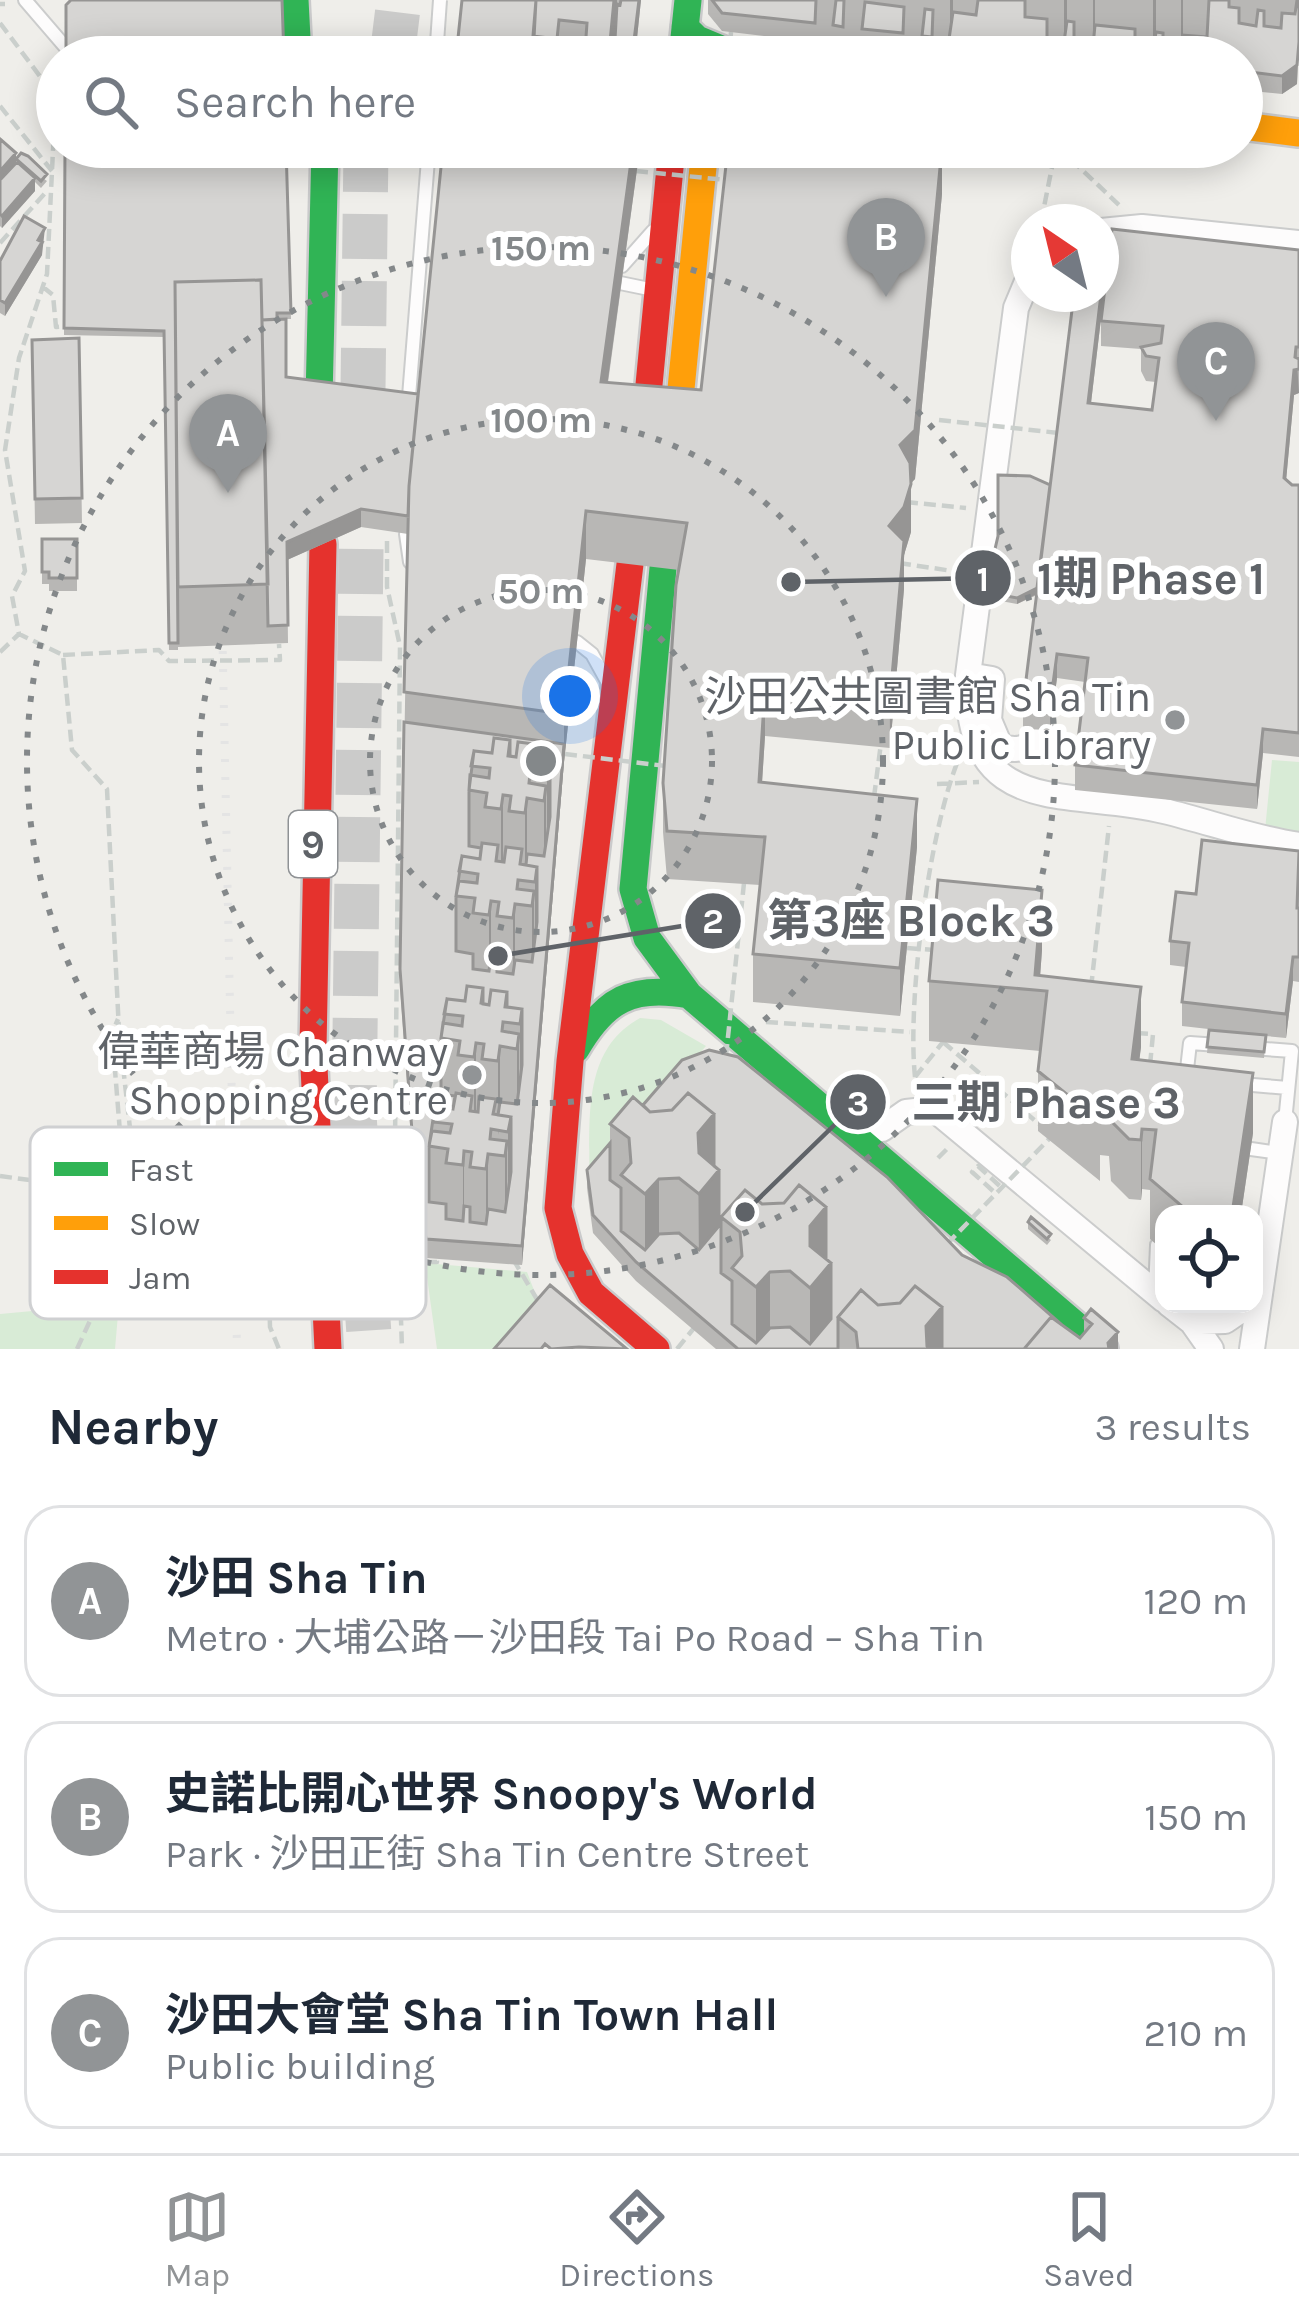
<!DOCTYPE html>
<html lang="en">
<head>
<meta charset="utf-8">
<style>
  :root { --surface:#fff; --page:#f6f6f7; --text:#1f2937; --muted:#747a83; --line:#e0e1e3; --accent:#919496 }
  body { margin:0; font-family:Karla,"Noto Sans TC",sans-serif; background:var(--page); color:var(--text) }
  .controls { position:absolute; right:36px; bottom:36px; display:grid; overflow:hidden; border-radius:24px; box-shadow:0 6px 30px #0003 }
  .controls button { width:108px; height:108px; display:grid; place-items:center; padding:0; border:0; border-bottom:3px solid var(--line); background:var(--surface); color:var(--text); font:60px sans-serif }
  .compass { position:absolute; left:1011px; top:204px; width:108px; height:108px; border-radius:50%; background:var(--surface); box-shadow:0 6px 30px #0003; rotate:325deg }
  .you { position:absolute; left:570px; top:696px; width:42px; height:42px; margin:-30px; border:9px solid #fff; border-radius:50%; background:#1a73e8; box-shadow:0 0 0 18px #1a73e833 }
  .badge { display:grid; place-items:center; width:78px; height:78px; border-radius:50%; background:var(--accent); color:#fff; font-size:39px; font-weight:700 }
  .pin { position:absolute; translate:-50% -99px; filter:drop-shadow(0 3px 6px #0008) }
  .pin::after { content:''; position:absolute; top:63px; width:42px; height:36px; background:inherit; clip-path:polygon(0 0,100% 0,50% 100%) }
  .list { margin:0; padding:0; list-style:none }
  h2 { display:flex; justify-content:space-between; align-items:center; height:156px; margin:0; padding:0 48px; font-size:51px }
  h2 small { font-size:39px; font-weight:400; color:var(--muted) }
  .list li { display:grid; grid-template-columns:78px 1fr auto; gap:36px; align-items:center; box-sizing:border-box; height:192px; margin:0 24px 24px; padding:0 24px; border:3px solid var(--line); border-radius:36px }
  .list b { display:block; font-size:45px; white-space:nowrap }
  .list p { margin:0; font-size:39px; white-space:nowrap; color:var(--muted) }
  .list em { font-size:39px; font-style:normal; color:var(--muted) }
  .icon { flex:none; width:66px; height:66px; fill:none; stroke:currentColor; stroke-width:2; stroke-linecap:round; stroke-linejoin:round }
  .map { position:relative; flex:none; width:1299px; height:1349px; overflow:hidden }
  .search { position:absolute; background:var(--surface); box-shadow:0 6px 30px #0003; left:36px; right:36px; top:36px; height:132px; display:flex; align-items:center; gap:30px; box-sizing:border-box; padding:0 42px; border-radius:66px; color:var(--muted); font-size:45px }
  .sheet { height:804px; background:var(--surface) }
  nav { display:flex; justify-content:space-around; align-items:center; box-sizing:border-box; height:168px; border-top:3px solid var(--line); background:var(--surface); font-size:33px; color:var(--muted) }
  nav a { display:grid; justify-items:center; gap:6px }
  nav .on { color:var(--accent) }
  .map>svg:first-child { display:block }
  .green { fill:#d8ebd6 }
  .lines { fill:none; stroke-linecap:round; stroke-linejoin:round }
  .highway-tunnel { stroke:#cbcbca; stroke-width:45; stroke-dasharray:45 22; stroke-linecap:butt }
  .lane-casing { stroke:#cbcccc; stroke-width:16 }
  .street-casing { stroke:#cbcccc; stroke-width:28 }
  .fast-casing { stroke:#cacacb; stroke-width:32 }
  .slow-casing { stroke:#cacacb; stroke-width:32 }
  .jam-casing { stroke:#cacacb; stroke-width:32 }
  .path { stroke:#cacfcc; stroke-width:4.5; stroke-dasharray:12 6; stroke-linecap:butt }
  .lane { stroke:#fdfcfc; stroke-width:12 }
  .street { stroke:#fdfcfc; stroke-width:24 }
  .fast { stroke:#30b455; stroke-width:27 }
  .slow { stroke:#ff9f0a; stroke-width:27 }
  .jam { stroke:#e5322d; stroke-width:27 }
  .rail { stroke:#e4e4e4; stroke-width:8; stroke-dasharray:3 15; stroke-linecap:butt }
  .lane-bridge-casing { stroke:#cbcccc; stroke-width:16; stroke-linecap:butt }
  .path-bridge { stroke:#cacfcc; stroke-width:4.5; stroke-dasharray:12 6; stroke-linecap:butt }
  .lane-bridge { stroke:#fdfcfc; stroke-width:12 }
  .wall { fill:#b8b7b5 }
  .shaded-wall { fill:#969594 }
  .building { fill:#d6d5d3; stroke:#969594; stroke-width:3; fill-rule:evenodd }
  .ring { fill:none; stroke:#84888a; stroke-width:6; stroke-dasharray:6 12 }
  .poi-dot { fill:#919496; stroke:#fff; stroke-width:4.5 }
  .labels { text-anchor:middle; stroke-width:12; stroke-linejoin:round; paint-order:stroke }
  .shield { fill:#fff; stroke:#8f9295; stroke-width:3 }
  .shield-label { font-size:39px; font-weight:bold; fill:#5f6368 }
  .poi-label { font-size:42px; fill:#5f6368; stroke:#fff; text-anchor:end }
  .key { fill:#fff; stroke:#cfd0d2; stroke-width:3 }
  .key-label { font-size:33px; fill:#5f6368 }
  .centre { fill:#84888a; stroke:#fff; stroke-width:6 }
  .ring-label { font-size:36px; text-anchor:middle; font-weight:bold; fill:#84888a; stroke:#fff; stroke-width:12; stroke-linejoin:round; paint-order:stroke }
  .leader { fill:none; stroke:#5f6368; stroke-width:4.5 }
  .callout-dot { fill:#5f6368; stroke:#fff; stroke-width:4.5 }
  .mark-label { font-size:36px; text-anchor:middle; font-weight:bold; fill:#fff }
  .callout-label { font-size:45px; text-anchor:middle; font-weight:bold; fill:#5f6368; stroke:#fff; stroke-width:12; stroke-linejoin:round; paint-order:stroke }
</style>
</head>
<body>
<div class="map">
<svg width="1299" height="1349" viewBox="0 0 1299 1349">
  <rect width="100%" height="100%" fill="#efeeea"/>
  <path class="green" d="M1272 760 1299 762V834L1265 830Z
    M640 1018 661 1020 706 1046 589 1181C591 1122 580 1051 640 1018Z
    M425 1263 527 1272 540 1306 501 1349H437Z
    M119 1303 115 1349H0V1314Z"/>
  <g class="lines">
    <path class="highway-tunnel" d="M392 57 399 0
      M366 147 354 1115 370 1349"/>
    <defs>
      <path id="lane" d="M25 0 74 57
        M622 266 653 231
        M620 283 654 290
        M408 409 429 147
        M406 534 410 562
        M577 642 592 654 608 683
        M1251 1048 1292 1051 1285 1122
        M1186 1078 1190 1043 1218 1045
        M1241 1084 1288 1088
        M1251 1149 1279 1153
        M1155 1292 1157 1245"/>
      <path id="street" d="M1101 231 1142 227 1299 243
        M1029 277 1016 308 968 675C965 822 1067 787 1164 811 1210 822 1252 838 1299 845
        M968 675 992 679 989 720 1000 746C1019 753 1031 748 1041 730
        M844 1127 882 1129 906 1112 934 1109 1164 1300
        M1169 1304 1192 1322 1211 1349
        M1192 1322 1225 1321 1250 1304
        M1252 1349 1285 1122"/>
      <path id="fast" d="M295 0 298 57
        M685 27 697 39 740 57
        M682 57 688 0
        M319 398 325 147
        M663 568 633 889 647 938 689 995 1104 1349
        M576 1049C605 999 632 985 689 995"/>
      <path id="slow" d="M1242 126 1299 133
        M677 429 705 147"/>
      <path id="jam" d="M645 426 672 147
        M323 544 313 1047 328 1349
        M630 564 570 1061 558 1208 570 1254 591 1293 656 1349"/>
    </defs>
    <use href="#lane" class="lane-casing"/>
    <use href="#street" class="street-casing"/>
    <use href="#fast" class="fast-casing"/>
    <use href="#slow" class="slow-casing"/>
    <use href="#jam" class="jam-casing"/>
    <path class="path" d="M0 4H5
      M0 23 51 91
      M57 67 47 274 19 358 5 450 25 571 12 596 19 634 63 655 72 750 107 789 119 1031
      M0 106 52 171
      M964 147H980
      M1058 147 1119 205
      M1041 222 1056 147
      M0 243 48 190
      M43 287 53 295 56 327 66 326
      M906 502 966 508
      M387 541V587L400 646 395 1143 402 1349
      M899 563 959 572
      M0 652 19 634
      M937 784 979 782
      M874 797 881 743
      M1091 988 1109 826
      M766 1022 910 1032
      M1136 1033 1153 1034 1150 1065
      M915 1077C907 999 929 831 959 758
      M915 1077 943 1042
      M938 1158 948 1148
      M0 1176 59 1184 99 1173 118 1175 124 1182 112 1033 118 1019
      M410 1243 428 1248
      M268 1248 270 1327 279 1349
      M414 1248 428 1262H437L436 1255
      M513 1259 538 1301
      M77 1349 122 1251 144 1252"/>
    <use href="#lane" class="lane"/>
    <use href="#street" class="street"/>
    <use href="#fast" class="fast"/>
    <use href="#slow" class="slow"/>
    <use href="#jam" class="jam"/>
    <path class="rail" d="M222 615 237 1349"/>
    <defs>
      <path id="lane-bridge" d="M436 57 440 0"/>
    </defs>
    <use href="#lane-bridge" class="lane-bridge-casing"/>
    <path class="path-bridge" d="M729 57 731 32
      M636 171 726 180
      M939 420 1059 433
      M63 655 159 650 169 661 280 660 279 644
      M565 754 666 766
      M907 948 934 950
      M119 1031 144 1252 410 1243
      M943 1042 1039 1124
      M726 1056 744 883
      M993 1191 972 1172 978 1166 1002 1188
      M947 1244 1052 1136
      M677 1349 694 1328"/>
    <use href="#lane-bridge" class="lane-bridge"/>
  </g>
  <path class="wall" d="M462 0H641L635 57H456Z
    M708 0H1299L1297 84 1282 94 1242 90V57H949V52L933 50 932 55 922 54V49L904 47 903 52 862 47V42L844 40 843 45 833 44V38L816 37 815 42 722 31 708 14Z
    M0 139 16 159 47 181 41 188 35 182V191L2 228 0 226Z
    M65 147H286L291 319H286V377L418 394 638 147V162L608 383 701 390 942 194 915 479 911 483V532L904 555V589L890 748 765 736 762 782 917 847 900 1016 753 1002V954L760 885 667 879 663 832V783L679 570 586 559 564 762 522 1265 426 1258 413 1164 400 987 408 534 361 527 287 560 288 643 178 647V650H169L164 337 64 335Z
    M45 241 42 246V255L5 316 0 313V261Z
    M1299 250V393L1294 395 1286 480 1292 485H1299V757L1263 753 1257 809 1075 790V765L1085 682 1057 678 1050 730 1023 729V704L1037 595 1017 604 985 598 998 536 1050 485 1105 285 1091 403 1152 410 1156 382 1146 381 1141 371V349L1101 346V321Z
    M79 338 82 523 35 524 32 340Z
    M42 539H77V591H49V584H42Z
    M1299 851V982L1293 981 1286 1038 1266 1036 1264 1058 1207 1053 1209 1030 1226 1031 1182 1026V1002L1186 967 1170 965V941L1196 894Z
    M1042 950 1040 976 1141 1047 1139 1060 1253 1133 1241 1214H1164V1251L1150 1239V1190L1142 1189 1141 1200 1129 1199 1111 1181 1109 1156 1100 1155V1181L1038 1131V1071L1040 1051 929 1041V981Z
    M643 1105 962 1255 1080 1338 1084 1333V1318L1118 1349H716L636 1281 593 1233 587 1188V1170L610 1143V1124Z
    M1028 1222 1051 1240 1047 1245 1028 1229Z"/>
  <path class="shaded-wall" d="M614 0H617L616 57H609Z
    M639 0H641L635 57H632Z
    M950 0H953V31L950 39Z
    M1064 0H1067V40L1064 51Z
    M1093 0H1095V44L1093 55Z
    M1153 0H1156V50L1153 57Z
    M1181 0H1183V57H1181Z
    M1299 42 1297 84 1282 94V76Z
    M633 147H638V162L601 430V382Z
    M942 147V194L915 479 900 494V445Z
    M16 153V165L0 184V171Z
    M35 178V191L2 228V216Z
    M45 228 42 255 5 316V303Z
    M1105 261V285L1088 428V403Z
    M1296 347 1299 393 1294 395 1284 503V478Z
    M911 484V532L904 555V589L890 748 889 526Z
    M361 509V527L287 560V542Z
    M586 511V559L564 762 522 1265V1246L564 744V714Z
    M1039 587V593L1017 604V598Z
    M1057 654V678L1050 730V706Z
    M765 687V736L759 830V782Z
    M1263 729V753L1257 809V785Z
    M550 761V835L547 850V776Z
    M546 786V860L544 875V801Z
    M503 795V869L501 884V809Z
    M527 798V873L525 880V813Z
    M917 799V847L900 1016V968Z
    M537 867V941L535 956V882Z
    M1042 890V950L1039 991 1035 975Z
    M534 891V965L532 981V906Z
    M491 901V975L489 989V915Z
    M515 904V979L513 993V918Z
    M1293 957V981L1286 1038V1014Z
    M1141 987V1047L1132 1119V1059Z
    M522 1009V1083L520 1099V1024Z
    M519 1034V1108L517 1123V1049Z
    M476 1043V1117L474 1132V1057Z
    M500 1046V1121L498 1135V1061Z
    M1253 1073V1133L1241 1214H1232Z
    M714 1114 719 1170V1245L699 1269 698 1133Z
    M511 1117V1191L508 1206V1132Z
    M1142 1129V1189L1141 1200V1140Z
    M507 1141V1215L505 1231V1156Z
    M464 1151V1225L463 1239V1165Z
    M488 1154V1228L486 1243V1169Z
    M659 1179V1253L645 1268V1194Z
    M826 1207 831 1263V1338L810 1349V1226Z
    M770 1272V1347L756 1349V1287Z
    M942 1307V1349H926V1326Z
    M1118 1332V1349H1108V1343Z"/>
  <path class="building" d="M71 0H282L284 57H66V5Z
    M462 0H536L533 57H456Z
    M536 0H614L609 53 585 51 587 23 559 20 557 39 533 36Z
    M621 0H639L632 57H614L617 4 620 5Z
    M712 0H816L815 23 722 13Z
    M836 0H844L843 27 833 25Z
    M978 0H1025V17L1047 19V40L1064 42 1067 21 1074 22V44L1093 46 1095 25 1135 29V51L1153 53 1156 32 1163 33V54L1181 56 1183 35 1207 37 1209 0H1229V7L1239 8V23L1256 26 1258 10 1264 11V26L1281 28 1282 13 1295 14 1297 0H1299V42L1297 65 1282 76 1242 71V57H1114L949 39 953 12 976 15Z
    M865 2 904 7 903 33 862 29Z
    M925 9 933 10 932 37 922 36Z
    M0 139 16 153 0 171Z
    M65 147H286L291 313H277V319L262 320 261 280 175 282 178 643H169L164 331 64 328Z
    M443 147H633L601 382 701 390 728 147H942L915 430 900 445 910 463 911 484 904 507 889 526 904 541 890 699 765 687 759 782 917 799 900 968 753 954 765 837 667 831 663 783 676 585 687 523 586 511 564 714 404 692 409 486Z
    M21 153 28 156 47 174 41 181 16 159Z
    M17 162 35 178 2 216 0 214V180Z
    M24 216 45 228 38 240 42 242 5 303 0 300V261Z
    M1112 229 1299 250V347H1296L1295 357 1299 359V369L1294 370 1284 478 1292 485H1299V733L1263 729 1257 785 1075 765 1088 658 1057 654 1050 706 1023 704 1074 294H1101V260L1105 261 1088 403 1152 410 1159 358 1146 356 1141 347 1161 343 1163 326 1101 321Z
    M261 280 268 584 178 587 175 282Z
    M286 319V377L418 394 409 486 408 516 361 509 287 542 288 625 268 626 262 320Z
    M79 338 82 498 35 499 32 340Z
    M998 475 1030 476 1050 485 1037 588 1017 598 985 592 998 536Z
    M42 539H77V578H49V572H42Z
    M404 722 564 744 522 1246 426 1239 413 1145 400 969ZM494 738 510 740V756L516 757 518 742 534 744V759L550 761V817L544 856 527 854 526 865 537 867V922L532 962 515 960 513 974 497 972V957L491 956 489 971 473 969V954L456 951V896L462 856 480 859 481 848 469 846V790L474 751 492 753ZM467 986 483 988V1004L489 1005 491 990 507 992V1007L522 1009V1065L517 1104 500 1102 498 1115 511 1117V1172L505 1212 488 1209 486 1224 470 1222V1207L464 1206 463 1221 446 1219V1204L429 1202V1146L435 1106 453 1109 455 1096 441 1094V1038L447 999 465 1001Z
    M494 738 510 740 508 756 516 757 518 742 534 744 532 759 550 761 547 776 530 774 529 783 546 786 544 801 527 798 525 813 509 811 511 796 503 795 501 809 485 807 487 793 469 790 470 775 489 778 490 768 471 766 474 751 492 753Z
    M1202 840 1299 851 1297 908H1299V957H1293L1286 1014 1182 1002 1189 943 1170 941 1176 892 1196 894Z
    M482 843 498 845 496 861 504 862 506 847 522 849 520 864 537 867 535 882 518 880 517 889 534 891 532 906 515 904 513 918 497 916 499 902 491 901 489 915 473 913 475 898 456 896 459 881 477 883 478 874 459 871 462 856 480 859Z
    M938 880 1042 890 1035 975 1141 987 1132 1059 1253 1073 1232 1214H1191L1150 1179 1156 1130 1142 1129 1141 1140 1129 1139 1111 1121 1109 1096 1098 1094 1100 1121 1038 1071 1047 991 929 981Z
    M467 986 483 988 481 1003 489 1005 491 990 507 992 505 1007 522 1009 520 1024 503 1022 502 1031 519 1034 517 1049 500 1046 498 1061 482 1059 484 1044 476 1043 474 1057 458 1055 460 1041 441 1038 443 1023 462 1026 463 1016 444 1014 447 999 465 1001Z
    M1209 1030 1266 1035 1264 1052 1207 1047Z
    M709 1050 738 1057 887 1177 962 1255 1007 1277 1062 1325 1051 1317 1024 1349H942V1307L915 1286 900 1303 878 1305 861 1290 838 1317V1349H738L636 1262 593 1215 587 1170 610 1143V1180L621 1188V1231L645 1250 659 1234 679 1233 699 1250 719 1226V1170L714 1166V1114L688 1093 672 1110 650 1112 643 1105 682 1060ZM799 1185 826 1207V1259L831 1263V1319L810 1344 790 1327 770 1328 756 1343 732 1324V1281L721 1273V1217L745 1190 762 1204 784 1203Z
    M456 1093 472 1096 470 1111 478 1112 479 1097 496 1099 493 1114 511 1117 508 1132 491 1129 490 1139 507 1141 505 1156 488 1154 486 1169 470 1167 472 1152 464 1151 463 1165 446 1163 448 1149 429 1146 432 1131 450 1133 452 1124 433 1122 435 1106 453 1109Z
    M688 1093 714 1114 698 1133 699 1153 719 1170 699 1194 679 1178 659 1179 645 1194 621 1175 631 1163 629 1138 610 1124 633 1097 650 1112 672 1110Z
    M799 1185 826 1207 810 1226V1246L831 1263 810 1288 790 1271 770 1272 756 1287 732 1268 742 1256 740 1232 721 1217 745 1190 762 1204 784 1203Z
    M1031 1217 1051 1234 1047 1239 1028 1222Z
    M550 1285 627 1349 579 1347 551 1349 545 1344 541 1349H494Z
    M915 1286 942 1307 926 1326 927 1346 930 1349H858L856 1332 838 1317 861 1290 878 1305 900 1303Z
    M1091 1309 1118 1332 1108 1343 1109 1349H1024L1051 1317 1080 1338 1092 1324 1084 1318Z"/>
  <g class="ring">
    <circle cx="541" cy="761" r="171"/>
    <circle cx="541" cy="761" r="342"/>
    <circle cx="541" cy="761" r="514"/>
  </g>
  <g class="poi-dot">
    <circle cx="1175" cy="720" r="12"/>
    <circle cx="472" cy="1075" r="12"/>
  </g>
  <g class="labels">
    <rect class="shield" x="289" y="811" width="48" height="66" rx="9"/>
    <g class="shield-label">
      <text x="313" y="858">9</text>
    </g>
    <g class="poi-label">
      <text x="1151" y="711">沙田公共圖書館 Sha Tin<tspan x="1151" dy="48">Public Library</tspan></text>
      <text x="448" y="1066">偉華商場 Chanway<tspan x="448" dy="48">Shopping Centre</tspan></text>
    </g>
  </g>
  <rect x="30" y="1127" width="396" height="192" rx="18" class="key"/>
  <rect x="54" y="1162" width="54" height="14" fill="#30b455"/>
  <rect x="54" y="1216" width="54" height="14" fill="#ff9f0a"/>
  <rect x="54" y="1270" width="54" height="14" fill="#e5322d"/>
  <g class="key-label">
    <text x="129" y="1181">Fast</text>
    <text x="129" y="1235">Slow</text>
    <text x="129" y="1289">Jam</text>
  </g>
  <circle cx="541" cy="761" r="18" class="centre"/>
  <g class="ring-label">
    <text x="541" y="260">150 m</text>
    <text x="541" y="432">100 m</text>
    <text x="541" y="603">50 m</text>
  </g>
  <path class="leader" d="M791 582L983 578M498 956L713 921M745 1212L858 1102"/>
  <g class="callout-dot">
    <circle cx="791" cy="582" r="12"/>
    <circle cx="498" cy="956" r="12"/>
    <circle cx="745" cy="1212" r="12"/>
    <circle cx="983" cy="578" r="30"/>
    <circle cx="713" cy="921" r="30"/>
    <circle cx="858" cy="1102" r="30"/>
  </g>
  <g class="mark-label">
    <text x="983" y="591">1</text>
    <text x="713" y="933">2</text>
    <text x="858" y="1115">3</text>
  </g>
  <g class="callout-label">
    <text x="1151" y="594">1期 Phase 1</text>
    <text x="911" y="936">第3座 Block 3</text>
    <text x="1046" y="1118">三期 Phase 3</text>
  </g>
</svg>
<div class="controls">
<button><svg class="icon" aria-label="locate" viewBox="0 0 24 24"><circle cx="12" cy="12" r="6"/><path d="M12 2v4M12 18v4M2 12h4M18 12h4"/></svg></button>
</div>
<svg class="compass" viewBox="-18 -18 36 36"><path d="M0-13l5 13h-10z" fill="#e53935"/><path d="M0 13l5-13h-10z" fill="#747a83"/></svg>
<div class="you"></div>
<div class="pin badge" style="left:228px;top:493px">A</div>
<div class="pin badge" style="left:886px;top:297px">B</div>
<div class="pin badge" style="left:1216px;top:421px">C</div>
<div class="search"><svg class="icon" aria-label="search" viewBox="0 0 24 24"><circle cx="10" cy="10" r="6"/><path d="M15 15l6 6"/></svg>Search here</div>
</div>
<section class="sheet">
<h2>Nearby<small>3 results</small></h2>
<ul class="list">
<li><span class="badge">A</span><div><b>沙田 Sha Tin</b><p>Metro · 大埔公路－沙田段 Tai Po Road – Sha Tin</p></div><em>120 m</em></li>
<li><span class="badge">B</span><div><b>史諾比開心世界 Snoopy's World</b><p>Park · 沙田正街 Sha Tin Centre Street</p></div><em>150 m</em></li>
<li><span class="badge">C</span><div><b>沙田大會堂 Sha Tin Town Hall</b><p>Public building</p></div><em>210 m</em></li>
</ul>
</section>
<nav>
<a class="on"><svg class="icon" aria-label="map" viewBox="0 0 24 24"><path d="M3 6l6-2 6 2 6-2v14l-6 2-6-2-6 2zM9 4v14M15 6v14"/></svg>Map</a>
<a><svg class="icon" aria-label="directions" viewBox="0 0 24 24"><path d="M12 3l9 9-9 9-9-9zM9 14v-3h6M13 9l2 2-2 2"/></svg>Directions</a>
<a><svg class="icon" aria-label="saved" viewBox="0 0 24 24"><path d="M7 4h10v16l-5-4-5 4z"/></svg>Saved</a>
</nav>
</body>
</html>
